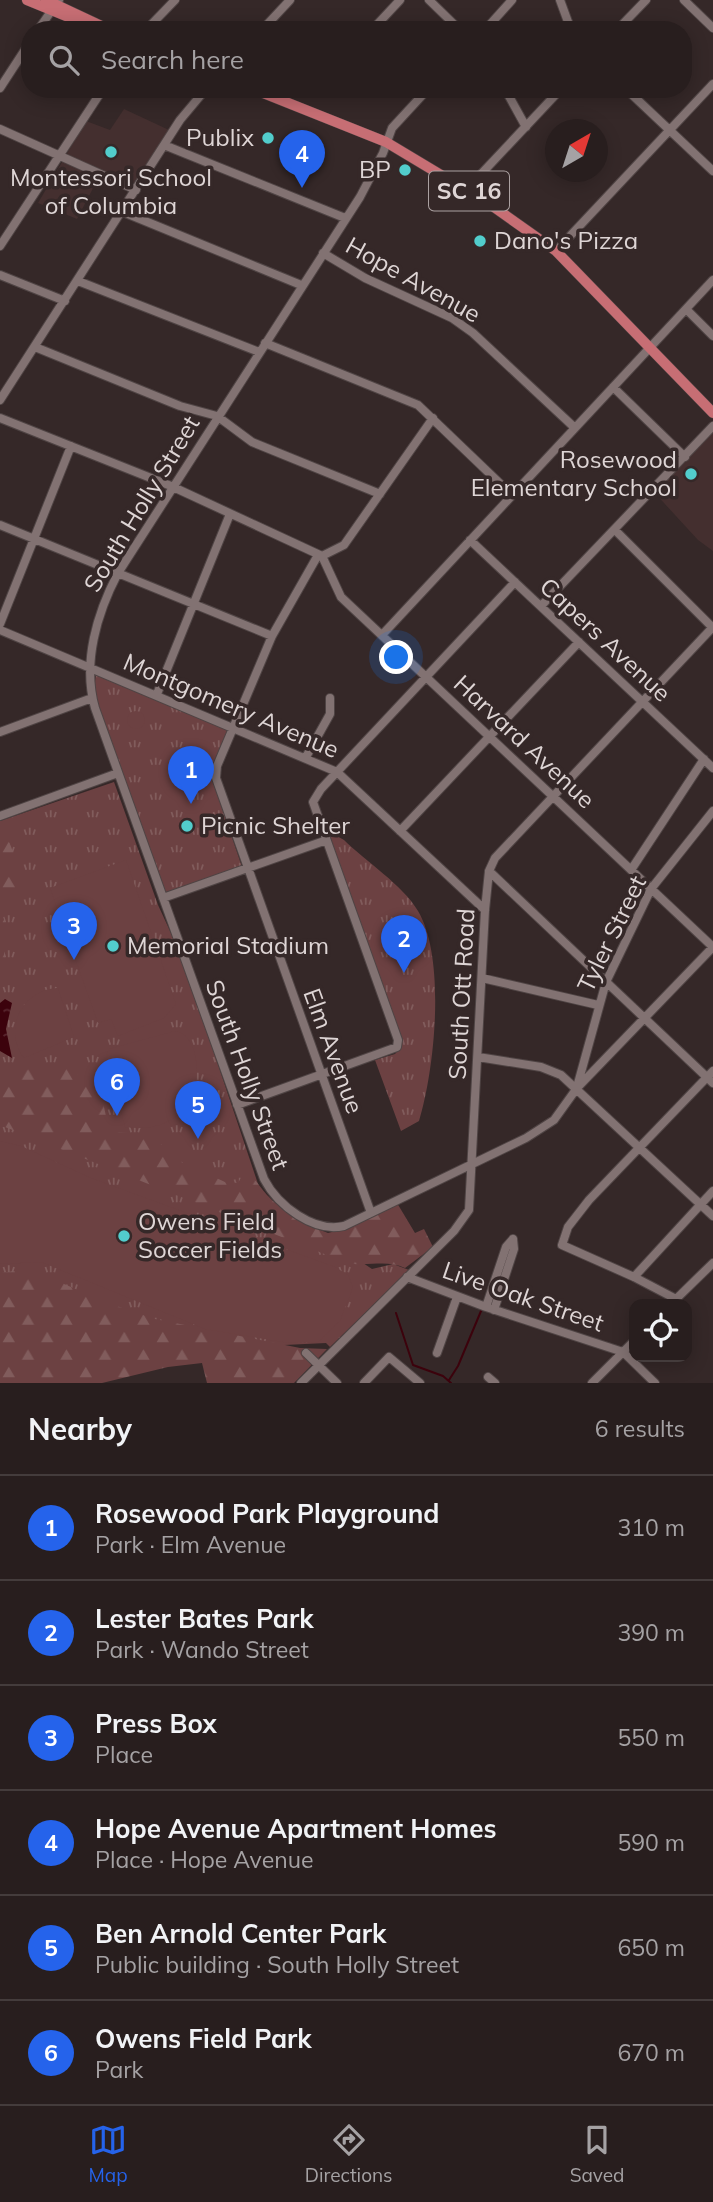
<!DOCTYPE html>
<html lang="en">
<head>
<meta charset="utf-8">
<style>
  :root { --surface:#281e1e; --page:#302727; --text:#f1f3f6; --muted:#a5a2a4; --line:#443c3c; --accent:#2563eb }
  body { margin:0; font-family:Mulish,sans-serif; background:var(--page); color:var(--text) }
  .controls { position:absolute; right:21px; bottom:21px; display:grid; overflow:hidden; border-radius:14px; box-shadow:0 4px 18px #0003 }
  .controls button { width:63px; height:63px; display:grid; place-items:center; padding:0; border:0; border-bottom:2px solid var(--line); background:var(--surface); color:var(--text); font:35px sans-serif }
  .compass { position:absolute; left:545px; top:119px; width:63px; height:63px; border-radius:50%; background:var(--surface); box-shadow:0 4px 18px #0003; rotate:39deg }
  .you { position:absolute; left:397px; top:658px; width:24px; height:24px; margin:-18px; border:5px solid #fff; border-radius:50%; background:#1a73e8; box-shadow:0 0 0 10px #1a73e833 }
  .badge { display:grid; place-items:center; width:46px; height:46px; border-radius:50%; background:var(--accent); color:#fff; font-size:23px; font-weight:700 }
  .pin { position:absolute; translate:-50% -58px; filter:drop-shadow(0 2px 4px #0008) }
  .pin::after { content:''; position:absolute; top:37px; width:24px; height:21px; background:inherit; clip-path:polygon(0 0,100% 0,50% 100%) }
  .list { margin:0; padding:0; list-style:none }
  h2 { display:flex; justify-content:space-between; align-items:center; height:91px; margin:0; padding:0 28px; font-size:30px }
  h2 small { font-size:23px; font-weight:400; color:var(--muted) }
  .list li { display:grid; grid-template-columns:46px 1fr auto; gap:21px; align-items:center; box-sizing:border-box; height:105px; padding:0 28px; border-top:2px solid var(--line) }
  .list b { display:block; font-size:26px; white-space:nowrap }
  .list p { margin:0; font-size:23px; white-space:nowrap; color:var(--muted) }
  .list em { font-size:23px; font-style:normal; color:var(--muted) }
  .icon { flex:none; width:38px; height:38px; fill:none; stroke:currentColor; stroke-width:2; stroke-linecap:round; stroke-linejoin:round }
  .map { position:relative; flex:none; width:713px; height:1383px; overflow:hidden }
  .search { position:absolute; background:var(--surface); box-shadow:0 4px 18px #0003; left:21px; right:21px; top:21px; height:77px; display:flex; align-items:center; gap:18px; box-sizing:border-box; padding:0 24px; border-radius:28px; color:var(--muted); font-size:26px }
  .sheet { height:721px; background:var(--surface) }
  nav { display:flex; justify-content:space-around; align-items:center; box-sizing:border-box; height:98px; border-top:2px solid var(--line); background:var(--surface); font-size:19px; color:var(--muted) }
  nav a { display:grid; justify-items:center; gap:4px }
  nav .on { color:var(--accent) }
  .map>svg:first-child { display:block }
  .built { fill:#442f2f }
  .grass { fill:url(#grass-tufts) }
  .forest { fill:url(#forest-firs) }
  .pitch { fill:#6c4142 }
  .water { fill:url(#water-ripples) }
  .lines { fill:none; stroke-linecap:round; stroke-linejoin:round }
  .stream { stroke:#3c020c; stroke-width:2 }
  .minor-casing { stroke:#4f4444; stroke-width:10 }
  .major-casing { stroke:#4f4444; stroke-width:11 }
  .minor { stroke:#827272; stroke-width:8 }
  .major { stroke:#c76e74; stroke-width:10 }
  .poi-dot { fill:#52cdcc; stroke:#352828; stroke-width:2.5 }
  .labels { text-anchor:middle; stroke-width:7; stroke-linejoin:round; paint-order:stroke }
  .shield { fill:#352828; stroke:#aba1a1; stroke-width:2 }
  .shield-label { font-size:23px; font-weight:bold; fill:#ded5d5 }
  .poi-label { font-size:24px; fill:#ded5d5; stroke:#352828; text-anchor:start }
  .street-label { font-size:24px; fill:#ded5d5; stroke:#352828 }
</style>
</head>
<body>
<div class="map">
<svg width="713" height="1383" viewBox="0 0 713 1383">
  <defs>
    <pattern id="grass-tufts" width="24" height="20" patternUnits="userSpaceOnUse" patternTransform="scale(1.75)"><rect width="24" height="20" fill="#6c4142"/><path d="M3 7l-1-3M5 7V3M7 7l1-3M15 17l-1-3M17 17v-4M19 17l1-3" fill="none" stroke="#815c5c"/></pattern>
    <pattern id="forest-firs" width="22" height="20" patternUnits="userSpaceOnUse" patternTransform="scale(1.75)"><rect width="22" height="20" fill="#6c4142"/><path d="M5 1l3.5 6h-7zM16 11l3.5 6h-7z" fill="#815c5c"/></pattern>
    <pattern id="water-ripples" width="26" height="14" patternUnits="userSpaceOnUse" patternTransform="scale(1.75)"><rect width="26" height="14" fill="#3c020c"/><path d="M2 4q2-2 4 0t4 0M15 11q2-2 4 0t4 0" fill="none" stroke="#58262e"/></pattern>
  </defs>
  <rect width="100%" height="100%" fill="#352828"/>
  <path class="built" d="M124 109 169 130 131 187 101 173 77 219 38 203 86 121 110 130Z
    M713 426V551L698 540 653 491Z"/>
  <path class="grass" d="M96 674 229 730 212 778 242 867 165 893 101 715 94 689Z
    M114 782 158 905 182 957 262 1196 372 1269 393 1264 409 1270 330 1347 326 1343 284 1345 0 1376V821Z
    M335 835 344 840C365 861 403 885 418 911 446 958 435 1069 419 1121L401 1131 375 1060 395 1054 399 1049 327 839Z"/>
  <path class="forest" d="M1 820C14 855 30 883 3 916L7 931 0 988Z
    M63 1056 73 1057 78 1075 98 1079 107 1121 116 1132 151 1135 179 1161 225 1182 238 1183 245 1171C256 1179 259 1186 267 1195 283 1212 306 1225 328 1233L348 1228 397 1203 415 1233 424 1229 433 1247 405 1268C386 1259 368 1267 347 1263L0 1125V1071L49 1068Z
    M30 1269 105 1302 155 1319 300 1348 327 1349 294 1383H207L202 1363 168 1367 102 1383H0V1273Z"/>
  <path class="pitch" d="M127 720a9 9 0 1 1 18 0a9 9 0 1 1-18 0Z
    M126 860 176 1004 164 1018 118 1036 111 1019 98 1023 50 888Z
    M58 988 74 1037 24 1058C2 1029 23 989 58 988Z
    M175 1031C208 1034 212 1139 125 1127L106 1055 109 1049Z
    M0 1141 21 1146 91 1178 335 1267 348 1275 353 1287 340 1321 318 1342 289 1343 205 1329 41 1262 0 1264Z"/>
  <path class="water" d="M5 999 12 1003 6 1029 12 1058 0 1051V1003Z"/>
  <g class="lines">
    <path class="stream" d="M396 1313 413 1365 443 1376 451 1383
      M449 1380 458 1366 481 1311"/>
    <defs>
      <path id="minor" d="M429 0 460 30
        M560 0 571 30
        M684 0 713 28
        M38 30 59 0
        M146 30 175 0
        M262 30 290 0
        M372 30 400 0
        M485 30 512 0
        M617 30 646 0
        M0 88 30 42
        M428 89 392 128 383 153 360 197 118 573C97 613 82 663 95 708L264 1179C278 1206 314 1233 344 1226L526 1138 554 1120 577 1088 713 947
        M505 89 526 127
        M626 89 713 171
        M0 129 136 190
        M164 145 345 218
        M467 189 561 89
        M123 212 301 285
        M0 246 103 89
        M556 251 713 84
        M323 253 365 278 452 318 473 333 575 428
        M0 275 65 301
        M78 281 259 352
        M686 309 713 336
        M265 343 418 405 512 495
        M35 347 180 406 217 416 252 442 380 494
        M613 387 685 457
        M0 400 180 120 206 89
        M0 418 171 486 322 556
        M0 525 272 636
        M615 530 713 628
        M470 540 713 768
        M318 555 272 636 217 766 216 778 371 1213
        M322 556 341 597 713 947
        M322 556 344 545 433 418
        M541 606 713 426
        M0 624 71 446
        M0 630 337 772 485 910
        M382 635 713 280
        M157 694 230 514
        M0 732 92 698
        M306 757 330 714V698
        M0 816 118 773
        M400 831 579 642
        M631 870 704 759
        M489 871 713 1083
        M163 898 324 841
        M482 978 598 1005
        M478 1057 541 1067 561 1075 713 1216
        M577 1087 606 982 651 889 713 811
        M237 1105 397 1047 398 1040 313 802 321 789 515 582
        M407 1277 486 1307 623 1352 655 1383
        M634 1277 713 1191
        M676 1299 634 1277 562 1245 568 1227 589 1200 713 1071
        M671 1304 713 1263
        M486 1307 506 1247 513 1239
        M494 1310 514 1249 513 1239
        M306 1353 337 1383
        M437 1353 457 1297
        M488 1377 495 1383
        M301 1383 454 1231 469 1210 485 910 489 871 495 858 713 627
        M364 1383 389 1357 420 1383
        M592 1383 634 1341"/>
      <path id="major" d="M27 0 71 18 78 17
        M46 0 110 30
        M253 89 386 142 491 205 556 251 713 413"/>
    </defs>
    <use href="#minor" class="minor-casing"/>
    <use href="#major" class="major-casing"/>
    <use href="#minor" class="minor"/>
    <use href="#major" class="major"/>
  </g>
  <g class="poi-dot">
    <circle cx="268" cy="138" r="7"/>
    <circle cx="111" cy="152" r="7"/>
    <circle cx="405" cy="170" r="7"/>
    <circle cx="480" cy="241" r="7"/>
    <circle cx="691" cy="474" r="7"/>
    <circle cx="187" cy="826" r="7"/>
    <circle cx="113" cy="946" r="7"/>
    <circle cx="124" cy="1236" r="7"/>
  </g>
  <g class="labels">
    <rect class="shield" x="429" y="171.5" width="80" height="39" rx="5"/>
    <g class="shield-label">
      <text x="469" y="199">SC 16</text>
    </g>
    <g class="poi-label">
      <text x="254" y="146" text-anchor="end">Publix</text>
      <text x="391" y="178" text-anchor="end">BP</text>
      <text x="111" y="186" text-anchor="middle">Montessori School<tspan x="111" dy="28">of Columbia</tspan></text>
      <text x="494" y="249">Dano's Pizza</text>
      <text x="677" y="468" text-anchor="end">Rosewood<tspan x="677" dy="28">Elementary School</tspan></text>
      <text x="201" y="834">Picnic Shelter</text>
      <text x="127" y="954">Memorial Stadium</text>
      <text x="138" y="1230">Owens Field<tspan x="138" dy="28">Soccer Fields</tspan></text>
    </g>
    <g class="street-label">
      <text transform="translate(413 280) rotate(29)" y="8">Hope Avenue</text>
      <text transform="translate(142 504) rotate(-59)" y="8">South Holly Street</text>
      <text transform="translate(605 640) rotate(43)" y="8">Capers Avenue</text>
      <text transform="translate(231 706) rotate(23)" y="8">Montgomery Avenue</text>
      <text transform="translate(524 742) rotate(43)" y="8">Harvard Avenue</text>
      <text transform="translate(612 934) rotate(-64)" y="8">Tyler Street</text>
      <text transform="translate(462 994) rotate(-87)" y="8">South Ott Road</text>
      <text transform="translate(333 1051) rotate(70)" y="8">Elm Avenue</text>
      <text transform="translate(247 1075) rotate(70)" y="8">South Holly Street</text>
      <text transform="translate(523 1297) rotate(19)" y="8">Live Oak Street</text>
    </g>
  </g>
</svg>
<div class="controls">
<button><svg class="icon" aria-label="locate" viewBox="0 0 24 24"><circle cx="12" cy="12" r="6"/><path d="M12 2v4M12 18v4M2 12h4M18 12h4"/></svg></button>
</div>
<svg class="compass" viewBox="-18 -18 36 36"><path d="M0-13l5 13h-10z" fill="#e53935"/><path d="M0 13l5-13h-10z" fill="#a5a2a4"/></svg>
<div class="you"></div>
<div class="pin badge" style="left:191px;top:804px">1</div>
<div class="pin badge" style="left:404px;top:973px">2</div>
<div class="pin badge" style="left:74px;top:960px">3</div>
<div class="pin badge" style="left:302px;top:188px">4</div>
<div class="pin badge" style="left:198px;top:1139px">5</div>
<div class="pin badge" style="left:117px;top:1116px">6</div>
<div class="search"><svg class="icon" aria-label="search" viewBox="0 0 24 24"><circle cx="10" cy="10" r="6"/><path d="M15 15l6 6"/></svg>Search here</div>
</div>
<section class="sheet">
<h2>Nearby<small>6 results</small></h2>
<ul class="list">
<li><span class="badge">1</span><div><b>Rosewood Park Playground</b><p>Park · Elm Avenue</p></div><em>310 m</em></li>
<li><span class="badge">2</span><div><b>Lester Bates Park</b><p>Park · Wando Street</p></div><em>390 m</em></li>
<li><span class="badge">3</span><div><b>Press Box</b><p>Place</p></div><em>550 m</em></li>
<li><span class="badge">4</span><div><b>Hope Avenue Apartment Homes</b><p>Place · Hope Avenue</p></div><em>590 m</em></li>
<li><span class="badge">5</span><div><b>Ben Arnold Center Park</b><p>Public building · South Holly Street</p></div><em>650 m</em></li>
<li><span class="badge">6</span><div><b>Owens Field Park</b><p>Park</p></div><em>670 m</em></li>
</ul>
</section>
<nav>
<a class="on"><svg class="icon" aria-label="map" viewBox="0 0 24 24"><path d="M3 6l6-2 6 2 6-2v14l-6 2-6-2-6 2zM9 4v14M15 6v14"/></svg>Map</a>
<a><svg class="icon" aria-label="directions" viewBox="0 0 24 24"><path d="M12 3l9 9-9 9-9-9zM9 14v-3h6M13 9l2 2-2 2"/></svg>Directions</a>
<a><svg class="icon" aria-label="saved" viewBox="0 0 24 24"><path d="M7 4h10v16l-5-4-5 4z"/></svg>Saved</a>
</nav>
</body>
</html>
